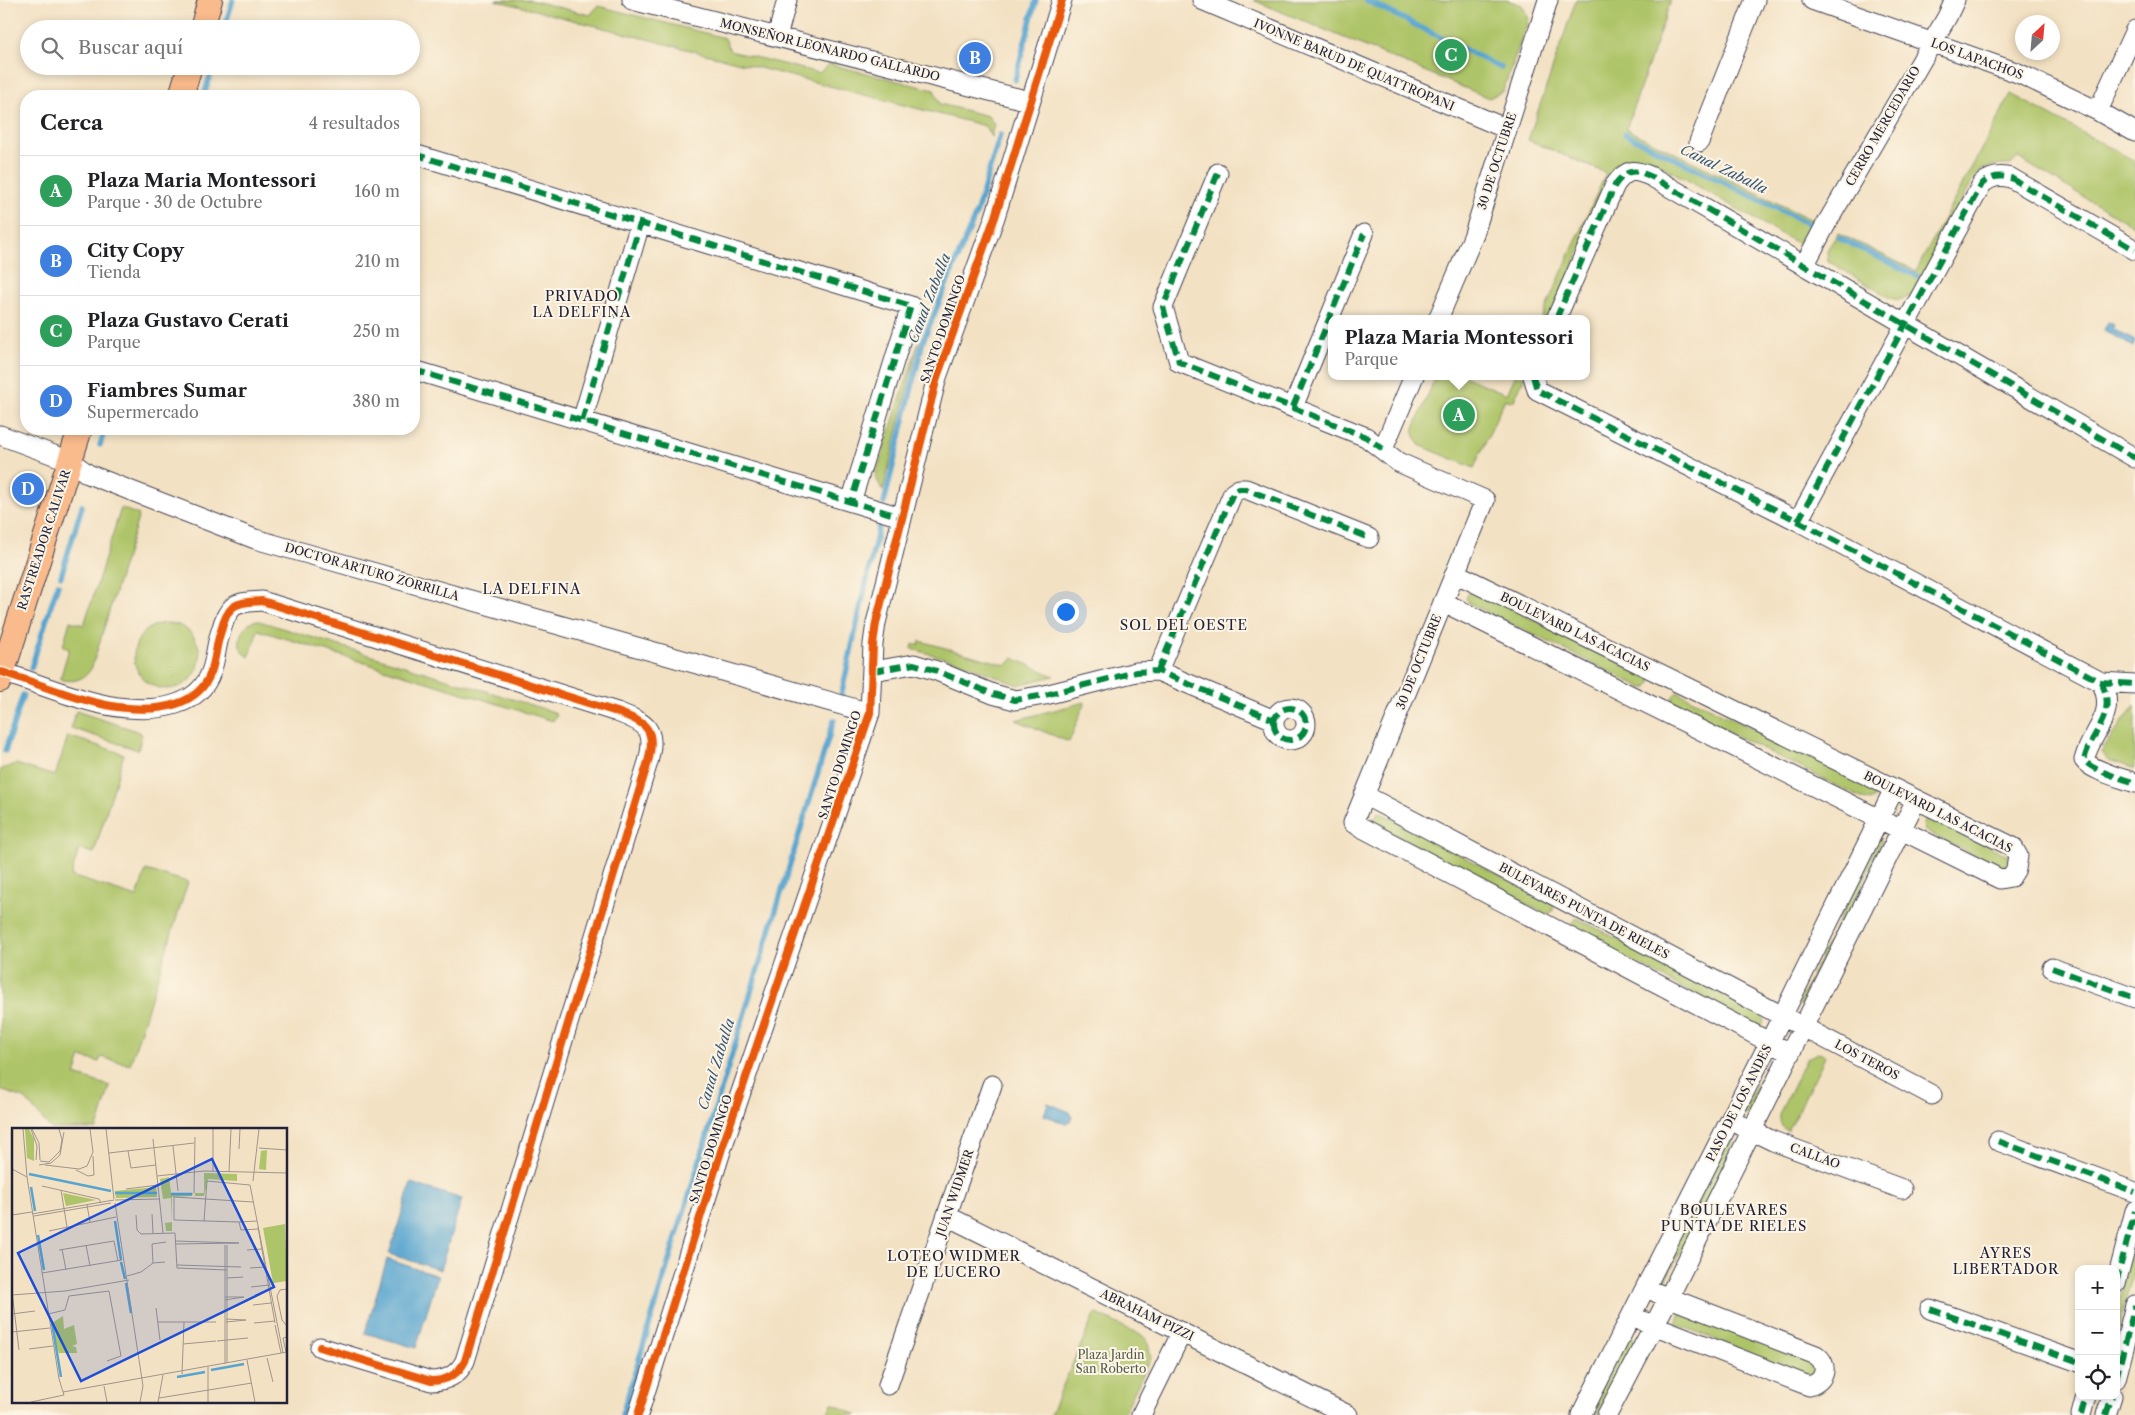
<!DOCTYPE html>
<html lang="es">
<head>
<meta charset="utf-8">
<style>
  :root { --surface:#fff; --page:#f2f2f2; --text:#202124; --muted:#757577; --line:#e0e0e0; --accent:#c8321e }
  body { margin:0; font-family:"Libre Caslon Text",serif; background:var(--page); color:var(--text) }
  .controls { position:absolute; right:15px; bottom:15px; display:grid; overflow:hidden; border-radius:10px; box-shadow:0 2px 8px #0003 }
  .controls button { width:45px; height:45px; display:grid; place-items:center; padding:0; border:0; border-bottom:1px solid var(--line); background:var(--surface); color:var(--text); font:25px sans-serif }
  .compass { position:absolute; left:2015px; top:15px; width:45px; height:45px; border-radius:50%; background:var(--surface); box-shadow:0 2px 8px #0003; rotate:26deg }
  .you { position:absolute; left:1065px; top:611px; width:18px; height:18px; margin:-12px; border:4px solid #fff; border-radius:50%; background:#1a73e8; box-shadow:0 0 0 8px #1a73e833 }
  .badge { display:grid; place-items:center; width:32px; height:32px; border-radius:50%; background:var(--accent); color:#fff; font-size:16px; font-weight:700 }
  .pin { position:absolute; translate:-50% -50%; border:2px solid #fff; box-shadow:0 1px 5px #0006 }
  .popup { position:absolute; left:1328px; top:315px; width:262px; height:65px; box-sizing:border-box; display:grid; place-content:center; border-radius:10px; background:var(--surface); filter:drop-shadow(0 1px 4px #0005); font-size:16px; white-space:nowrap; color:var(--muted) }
  .popup b { font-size:19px; color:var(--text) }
  .popup::after { content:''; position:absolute; left:50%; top:100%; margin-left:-10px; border:10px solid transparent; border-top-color:var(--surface) }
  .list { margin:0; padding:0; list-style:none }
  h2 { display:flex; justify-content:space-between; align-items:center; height:65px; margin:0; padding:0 20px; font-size:21px }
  h2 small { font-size:16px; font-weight:400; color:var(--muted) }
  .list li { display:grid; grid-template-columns:32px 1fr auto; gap:15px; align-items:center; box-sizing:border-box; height:70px; padding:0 20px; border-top:1px solid var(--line) }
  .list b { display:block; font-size:19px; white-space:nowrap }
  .list p { margin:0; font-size:16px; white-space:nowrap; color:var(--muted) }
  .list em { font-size:16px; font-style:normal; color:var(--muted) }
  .icon { flex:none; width:28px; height:28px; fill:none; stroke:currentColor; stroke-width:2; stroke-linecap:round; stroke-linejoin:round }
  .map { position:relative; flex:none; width:2135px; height:1415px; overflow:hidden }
  .search { position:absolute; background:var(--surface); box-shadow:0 2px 8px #0003; left:20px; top:20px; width:400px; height:55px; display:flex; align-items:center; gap:12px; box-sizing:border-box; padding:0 18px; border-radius:28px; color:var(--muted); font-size:19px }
  .panel { position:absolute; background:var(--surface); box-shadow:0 2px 8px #0003; left:20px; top:90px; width:400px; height:345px; border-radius:20px }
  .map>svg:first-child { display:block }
  .green { fill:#aec468; stroke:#687352 }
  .water { fill:#56a4cf; stroke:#3c6385 }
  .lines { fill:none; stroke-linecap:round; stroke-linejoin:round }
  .stream { stroke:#56a4cf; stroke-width:5.5 }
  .minor-casing { stroke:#413f4f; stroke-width:21 }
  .major-casing { stroke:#413f4f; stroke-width:26 }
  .minor { stroke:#fff; stroke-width:19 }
  .major { stroke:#fabb8c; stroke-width:24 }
  .quiet { stroke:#00873e; stroke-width:6; stroke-dasharray:12 6; stroke-linecap:butt }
  .cycleway-casing { stroke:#fcf5e5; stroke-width:11 }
  .cycleway { stroke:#e8590c; stroke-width:8 }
  .labels { text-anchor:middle; stroke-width:4; stroke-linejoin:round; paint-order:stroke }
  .street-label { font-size:12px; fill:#22223b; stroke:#fcf5e5 }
  .park-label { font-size:12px; fill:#535b4b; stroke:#fcf5e5 }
  .water-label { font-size:14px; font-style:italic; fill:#375676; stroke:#fcf5e5 }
  .neighbourhood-label { font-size:14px; letter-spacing:1px; fill:#22223b; stroke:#fcf5e5 }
  .inset-river { fill:none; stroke:#56a4cf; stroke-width:2.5 }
  .inset-road { fill:none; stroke:#9f958d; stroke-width:1 }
  .view { fill:#1d4ed8; fill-opacity:0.15; stroke:#1d4ed8; stroke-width:2.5 }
  .inset-edge { fill:none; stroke:#22223b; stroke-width:2.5 }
</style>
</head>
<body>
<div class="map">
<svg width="2135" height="1415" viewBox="0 0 2135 1415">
  <rect width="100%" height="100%" fill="#fcf5e5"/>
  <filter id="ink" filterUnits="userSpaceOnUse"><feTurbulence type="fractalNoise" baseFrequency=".02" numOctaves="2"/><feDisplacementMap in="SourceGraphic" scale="10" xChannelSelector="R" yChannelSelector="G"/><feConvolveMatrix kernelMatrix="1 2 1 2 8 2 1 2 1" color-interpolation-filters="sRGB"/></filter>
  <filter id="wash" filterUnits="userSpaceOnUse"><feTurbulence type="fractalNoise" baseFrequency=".0096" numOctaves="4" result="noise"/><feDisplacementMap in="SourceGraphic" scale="20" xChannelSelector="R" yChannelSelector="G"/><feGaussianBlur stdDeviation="1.12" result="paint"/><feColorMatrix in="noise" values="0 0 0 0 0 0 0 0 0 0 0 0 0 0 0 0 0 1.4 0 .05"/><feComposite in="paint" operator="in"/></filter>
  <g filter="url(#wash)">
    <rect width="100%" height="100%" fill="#f3e1c3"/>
    <path class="green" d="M495 0H530L590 15 598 6 725 38 730 51 819 73 829 64 934 90 940 104 988 116 994 124 991 137 985 126Z
      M1253 0H1507L1522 5 1529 19 1503 91 1489 98Z
      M1576 0H1671L1626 129 1818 223C1811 234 1808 246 1793 241L1654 161C1641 157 1625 155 1617 167L1550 319H1541L1606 173 1528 140Z
      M2011 94 2135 161V227L2018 158 2011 165C1996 165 1985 166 1975 176L1912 296 1898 300 1890 298 1828 261 1827 250 1838 233 1916 271Z
      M919 341 883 491 875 476Z
      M1436 376H1463L1507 394 1515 376H1525L1513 402 1505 399 1474 468 1419 445 1413 431Z
      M121 508 139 515 92 667C85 680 73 683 60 679L69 649 63 646 70 621 84 625Z
      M1471 589 1651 678V683L1647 688H1643L1469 603 1466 598Z
      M256 620 554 712 557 716 553 721 258 630 249 657C232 647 240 626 256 620Z
      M134 656a33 33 0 1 1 66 0a33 33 0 1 1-66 0Z
      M920 641 1007 665 1013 658 1054 676 1017 685 963 663 912 649 913 644 919 645Z
      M1677 692 1872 787 1876 793 1875 798 1870 801 1863 799 1673 704V696Z
      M1085 702 1069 742 1016 720Z
      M2135 705V769L2109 760 2101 753 2105 745Z
      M76 711 140 732 142 735 138 750 71 728Z
      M68 736 124 754 94 853 79 849 71 876 137 897 146 870 188 882 130 1065 101 1057 99 1062 81 1057 75 1075 110 1086 97 1129H51L24 1098 0 1090V774L1 769 16 764 55 776Z
      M1379 812 1554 904 1553 911 1547 915 1378 826 1374 820Z
      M1927 817H1932L2009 856 2008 868 2002 869 1925 831 1923 824Z
      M1880 837 1882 842 1807 1002 1804 1006 1798 1004Z
      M1577 918 1761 1014 1764 1022 1759 1029 1572 929V922Z
      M1818 1053 1826 1055 1788 1131C1781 1128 1778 1121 1779 1114L1807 1058Z
      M1768 1063 1771 1065 1772 1069 1749 1114 1745 1115 1742 1114Z
      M1729 1140 1733 1142V1145L1666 1280H1661L1658 1278Z
      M2135 1240V1266L2116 1338V1310Z
      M1095 1313 1147 1338 1151 1358 1123 1415H1050Z
      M1683 1314 1814 1363 1818 1367 1811 1377 1676 1324 1679 1315Z
      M1628 1336 1633 1337 1635 1341 1597 1415H1587Z
      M832 1403 857 1415H827Z"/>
    <path class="water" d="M2108 322 2114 325 2113 329 2135 341 2133 347 2104 330Z
      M1048 1103 1070 1112V1114L1072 1117 1071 1121 1066 1124 1044 1115Z
      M411 1183 462 1199 440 1270 389 1254Z
      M387 1259 438 1276 416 1348 365 1333Z"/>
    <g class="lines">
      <path class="stream" d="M1366 0 1501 68
        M224 29 233 0
        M1015 80 1036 0
        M204 96 213 66
        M1625 134 1813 226
        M1839 238 1917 276
        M100 445 105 429
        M884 503 923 341 977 211 1000 135
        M61 576 82 506
        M31 668 58 584
        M841 696 879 525
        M5 751 23 695
        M622 1415 834 720"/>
    </g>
  </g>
  <g filter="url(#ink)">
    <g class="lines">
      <defs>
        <path id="minor" d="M632 0 1029 101
          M1202 0 1507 129
          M1812 0 2018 73 2098 111 2135 132
          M777 37 787 0
          M2098 111 2135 30
          M1699 142 1755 0
          M414 154 911 306 851 502
          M1218 173 1163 307 1179 362 1366 437 1398 462 1485 500 1353 823 1790 1053
          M1804 266 1825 226 1947 17 1955 0
          M1438 319 1473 237 1548 0
          M1556 319 1615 185C1627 168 1635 169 1652 177L2135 458
          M414 370 901 517
          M1533 376 1537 390 1798 521 2101 682C2118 715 2092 729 2084 760 2092 771 2122 778 2135 783
          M1293 407 1364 234
          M582 421 640 224
          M0 435 70 461 88 474 255 539 870 713
          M1383 449 1414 376
          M1798 521 1982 184C1991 176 2000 175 2011 178L2135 250
          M1443 602 2000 879 2011 877 2016 869 2018 856 2013 847 1455 573
          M873 671 914 664 937 671 993 694 1015 700 1045 695 1136 672 1158 671 1274 720
          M1158 671 1233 493 1239 489H1246L1369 538
          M2 672C40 684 88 705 127 708 159 711 199 706 211 672 216 659 216 644 221 631 223 623 226 613 233 607 241 601 253 602 262 601L617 712C646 723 657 728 648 762L465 1361C458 1375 446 1381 431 1381L320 1347
          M2101 682 2135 684
          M1274 724a16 16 0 1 1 32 0a16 16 0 1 1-32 0Z
          M1364 795 1932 1095
          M2052 968 2135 998
          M1740 1125 1773 1141 1902 1189
          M1998 1141 2135 1192
          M947 1216 1348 1415
          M2116 1283 2135 1211
          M1930 1309 2079 1362
          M1643 1321 1809 1386C1825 1382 1830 1365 1816 1355L1657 1293
          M2116 1379 2135 1305
          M888 1385 992 1085
          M638 1415 722 1148 870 713 873 644 876 623 937 377 995 217 1062 0
          M1141 1415 1182 1332
          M1581 1415 1769 1043 1894 789
          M1607 1415 1669 1297 1916 800
          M2081 1415 2086 1396
          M2106 1415 2112 1396"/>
        <path id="major" d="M202 29 210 0
          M181 96 190 66
          M0 680 80 429"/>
      </defs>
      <use href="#minor" class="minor-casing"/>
      <use href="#major" class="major-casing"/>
      <use href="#minor" class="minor"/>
      <use href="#major" class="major"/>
      <path class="quiet" d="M414 154 911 306 851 502
        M1218 173 1163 307 1179 362 1366 437 1383 449
        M1556 319 1615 185C1627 168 1635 169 1652 177L2135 458
        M414 370 901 517
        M1533 376 1537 390 1798 521 2101 682C2118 715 2092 729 2084 760 2092 771 2122 778 2135 783
        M1293 407 1364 234
        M582 421 640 224
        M1798 521 1982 184C1991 176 2000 175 2011 178L2135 250
        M873 671 914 664 937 671 993 694 1015 700 1045 695 1136 672 1158 671 1274 720
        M1158 671 1233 493 1239 489H1246L1369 538
        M2101 682 2135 684
        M1274 724a16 16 0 1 1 32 0a16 16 0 1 1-32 0Z
        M2052 968 2135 998
        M1998 1141 2135 1192
        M2116 1283 2135 1211
        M1930 1309 2079 1362
        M2116 1379 2135 1305
        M2081 1415 2086 1396
        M2106 1415 2112 1396"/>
      <defs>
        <path id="cycleway" d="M2 672C40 684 88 705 127 708 159 711 199 706 211 672 216 659 216 644 221 631 223 623 226 613 233 607 241 601 253 602 262 601L617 712C646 723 657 728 648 762L465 1361C458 1375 446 1381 431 1381L320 1347
          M638 1415 722 1148 870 713 873 644 876 623 937 377 995 217 1062 0"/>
      </defs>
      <use href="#cycleway" class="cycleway-casing"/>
      <use href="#cycleway" class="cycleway"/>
    </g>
  </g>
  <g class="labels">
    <g class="street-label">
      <text transform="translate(830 50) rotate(14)" y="4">MONSEÑOR LEONARDO GALLARDO</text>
      <text transform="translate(1977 59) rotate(20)" y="4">LOS LAPACHOS</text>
      <text transform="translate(1354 65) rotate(23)" y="4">IVONNE BARUD DE QUATTROPANI</text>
      <text transform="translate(1883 126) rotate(-60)" y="4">CERRO MERCEDARIO</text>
      <text transform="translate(1497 161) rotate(-72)" y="4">30 DE OCTUBRE</text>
      <text transform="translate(943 329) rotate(-71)" y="4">SANTO DOMINGO</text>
      <text transform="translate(44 540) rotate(-72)" y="4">RASTREADOR CALIVAR</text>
      <text transform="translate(372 572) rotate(16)" y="4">DOCTOR ARTURO ZORRILLA</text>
      <text transform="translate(1575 632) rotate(26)" y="4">BOULEVARD LAS ACACIAS</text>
      <text transform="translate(1419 662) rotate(-68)" y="4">30 DE OCTUBRE</text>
      <text transform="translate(840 765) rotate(-72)" y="4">SANTO DOMINGO</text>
      <text transform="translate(1938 812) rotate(27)" y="4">BOULEVARD LAS ACACIAS</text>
      <text transform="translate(1584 911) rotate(28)" y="4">BULEVARES PUNTA DE RIELES</text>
      <text transform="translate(1867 1060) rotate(28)" y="4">LOS TEROS</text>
      <text transform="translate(1739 1103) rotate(-63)" y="4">PASO DE LOS ANDES</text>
      <text transform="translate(711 1149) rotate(-72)" y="4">SANTO DOMINGO</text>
      <text transform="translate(1815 1156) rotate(20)" y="4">CALLAO</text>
      <text transform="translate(955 1193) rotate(-71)" y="4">JUAN WIDMER</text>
      <text transform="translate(1147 1315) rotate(26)" y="4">ABRAHAM PIZZI</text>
    </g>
    <g class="park-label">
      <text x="1111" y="1359">Plaza Jardín<tspan x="1111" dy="14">San Roberto</tspan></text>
    </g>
    <g class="water-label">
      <text transform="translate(1724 169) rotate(26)" y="5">Canal Zaballa</text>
      <text transform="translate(929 298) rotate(-69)" y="5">Canal Zaballa</text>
      <text transform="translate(716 1064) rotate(-73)" y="5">Canal Zaballa</text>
    </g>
    <g class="neighbourhood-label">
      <text x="582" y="301">PRIVADO<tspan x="582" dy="16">LA DELFINA</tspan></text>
      <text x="532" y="594">LA DELFINA</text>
      <text x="1184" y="630">SOL DEL OESTE</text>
      <text x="1734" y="1215">BOULEVARES<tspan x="1734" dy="16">PUNTA DE RIELES</tspan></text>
      <text x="2006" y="1258">AYRES<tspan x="2006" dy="16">LIBERTADOR</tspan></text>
      <text x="954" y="1261">LOTEO WIDMER<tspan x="954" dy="16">DE LUCERO</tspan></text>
    </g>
  </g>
  <g transform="translate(12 1128)">
    <rect width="275" height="275" fill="#f3e1c3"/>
    <path d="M13 1H17L22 11V33L15 30ZM255 22 254 42 247 41 249 23ZM192 45 225 46V53L196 51 192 68H183V65H192ZM157 49 159 65H181L180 68 160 69V103H154L153 95 160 94 159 70 151 71 148 51ZM144 59 145 69 104 70 103 63ZM51 65 84 72 54 78ZM273 96 275 153 261 155 251 100ZM51 188 52 201 62 197 65 216 60 218 64 219 65 225H47L44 217 40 195Z" fill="#aec468"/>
    <path class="inset-river" d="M17 46 99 63M19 59 23 83M103 65H145M159 66H180M103 93 109 132M26 107 32 142M109 134 113 151M114 155 119 185M40 195 49 249M199 242 232 236M165 249 193 244"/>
    <path class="inset-road" d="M11 1 15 49 47 251 52 267 19 274M19 1 25 18 24 32M20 1 27 15 28 32M94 1 102 71M141 11 151 105M161 18 166 63M247 20 275 22M227 21 228 1M116 23 119 40 144 37M97 25 182 15M28 33 37 34 48 23 50 12 47 1M27 37 39 35 48 27 52 4M33 37 67 41 75 38 81 24 78 1M0 41 15 49M64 42 76 48 82 47 81 28M201 43V1M217 44 219 1M145 48 192 43 275 45M241 53 247 1M30 58 87 71 89 75M114 61 146 57M49 62 55 99M182 65 183 9M103 72 148 71M241 74 162 69V92L227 94 229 102 247 101M103 75 131 258 128 274M75 77 78 94M20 86 102 72M140 86 141 105M0 87 20 84M124 87 125 102 129 106 163 105 165 140 215 142M22 88 99 75M192 93 195 53 238 57 271 225M227 94 245 93M246 99 263 195M37 103 104 89M163 113 227 115 164 116M74 117 78 138M213 117V236M215 117V235M50 121 54 142M47 122 102 113 106 133M235 122 250 121M141 135 140 116 154 114M165 137 229 139M238 140 253 139M30 145 110 132M115 148 129 144 141 135 153 134M215 150 231 149M239 159 257 157M275 161 268 162 265 168 270 192 275 198M0 164 7 222M0 167 53 163 117 152M213 169H232L213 172M241 177 259 175M144 180 148 212M0 186 23 183M36 186 53 182 57 168 97 163 109 228 95 233M146 194H204M214 194 234 192 214 191M242 195 263 193M263 197 269 225M0 204 38 200M205 213 236 210M171 216 204 213M17 221 41 218M274 224 271 210 275 209M255 230 261 254M235 232 243 274M170 246 172 194M92 258 95 274M51 264 275 224M147 270 240 255M146 274 151 247M196 274V239"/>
    <path class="view" d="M200 31 262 159 69 253 6 125Z"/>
    <rect width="275" height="275" class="inset-edge"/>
  </g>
</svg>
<div class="controls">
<button>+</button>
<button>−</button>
<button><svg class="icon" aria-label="locate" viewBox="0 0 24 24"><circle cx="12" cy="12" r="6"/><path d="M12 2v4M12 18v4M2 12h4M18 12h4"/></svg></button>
</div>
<svg class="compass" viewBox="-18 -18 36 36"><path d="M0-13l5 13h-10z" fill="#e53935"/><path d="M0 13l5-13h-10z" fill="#757577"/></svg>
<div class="you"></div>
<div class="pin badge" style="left:1459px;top:415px;background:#2e9e5b">A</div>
<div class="popup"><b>Plaza Maria Montessori</b>Parque</div>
<div class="pin badge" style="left:975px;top:58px;background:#3f7fe0">B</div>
<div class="pin badge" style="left:1451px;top:55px;background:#2e9e5b">C</div>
<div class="pin badge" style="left:28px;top:489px;background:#3f7fe0">D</div>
<div class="search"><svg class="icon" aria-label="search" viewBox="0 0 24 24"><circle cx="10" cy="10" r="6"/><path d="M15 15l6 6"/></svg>Buscar aquí</div>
<section class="panel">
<h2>Cerca<small>4 resultados</small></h2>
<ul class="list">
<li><span class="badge" style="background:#2e9e5b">A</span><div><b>Plaza Maria Montessori</b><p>Parque · 30 de Octubre</p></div><em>160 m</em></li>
<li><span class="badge" style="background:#3f7fe0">B</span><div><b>City Copy</b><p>Tienda</p></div><em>210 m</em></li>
<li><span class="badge" style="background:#2e9e5b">C</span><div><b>Plaza Gustavo Cerati</b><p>Parque</p></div><em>250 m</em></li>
<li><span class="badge" style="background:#3f7fe0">D</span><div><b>Fiambres Sumar</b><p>Supermercado</p></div><em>380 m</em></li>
</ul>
</section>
</div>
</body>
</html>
